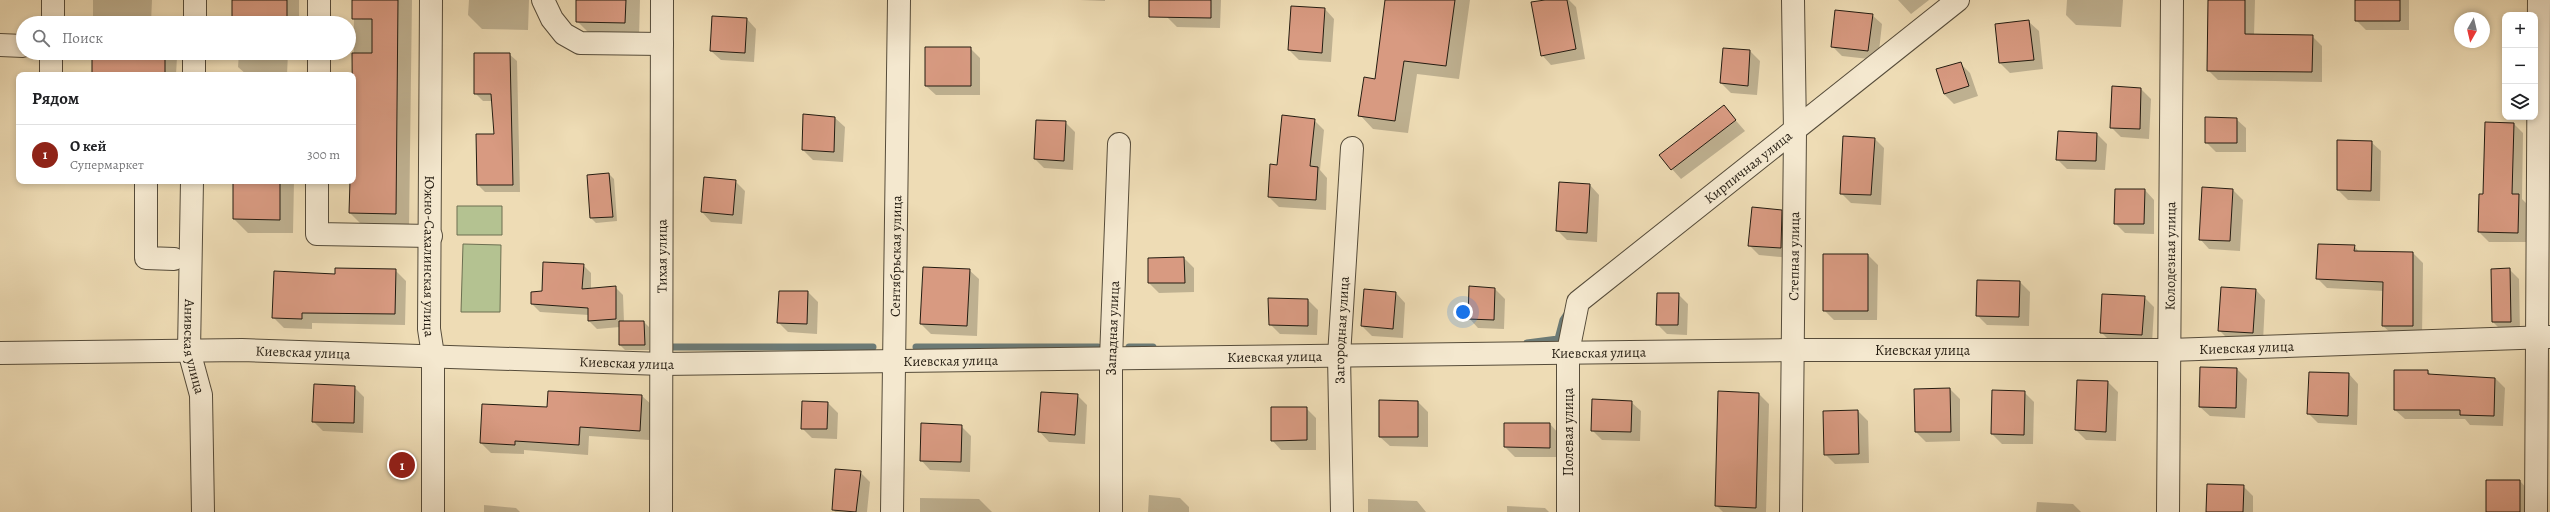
<!DOCTYPE html>
<html lang="ru">
<head>
<meta charset="utf-8">
<style>
  :root { --surface:#fff; --page:#f2f2f2; --text:#202124; --muted:#757577; --line:#e0e0e0; --accent:#8f2418 }
  body { margin:0; font-family:Alegreya,serif; background:var(--page); color:var(--text) }
  .controls { position:absolute; right:12px; top:12px; display:grid; overflow:hidden; border-radius:8px; box-shadow:0 2px 6px #0003 }
  .controls button { width:36px; height:36px; display:grid; place-items:center; padding:0; border:0; border-bottom:1px solid var(--line); background:var(--surface); color:var(--text); font:20px sans-serif }
  .compass { position:absolute; left:2454px; top:12px; width:36px; height:36px; border-radius:50%; background:var(--surface); box-shadow:0 2px 6px #0003; rotate:188deg }
  .you { position:absolute; left:1463px; top:312px; width:14px; height:14px; margin:-10px; border:3px solid #fff; border-radius:50%; background:#1a73e8; box-shadow:0 0 0 6px #1a73e833 }
  .badge { display:grid; place-items:center; width:26px; height:26px; border-radius:50%; background:var(--accent); color:#fff; font-size:13px; font-weight:700 }
  .pin { position:absolute; translate:-50% -50%; border:2px solid #fff; box-shadow:0 1px 4px #0006 }
  .list { margin:0; padding:0; list-style:none }
  h2 { display:flex; justify-content:space-between; align-items:center; height:52px; margin:0; padding:0 16px; font-size:17px }
  h2 small { font-size:13px; font-weight:400; color:var(--muted) }
  .list li { display:grid; grid-template-columns:26px 1fr auto; gap:12px; align-items:center; box-sizing:border-box; height:60px; padding:0 16px; border-top:1px solid var(--line) }
  .list b { display:block; font-size:15px; white-space:nowrap }
  .list p { margin:0; font-size:13px; white-space:nowrap; color:var(--muted) }
  .list em { font-size:13px; font-style:normal; color:var(--muted) }
  .icon { flex:none; width:22px; height:22px; fill:none; stroke:currentColor; stroke-width:2; stroke-linecap:round; stroke-linejoin:round }
  .map { position:relative; flex:none; width:2550px; height:512px; overflow:hidden }
  .search { position:absolute; background:var(--surface); box-shadow:0 2px 6px #0003; left:16px; top:16px; width:340px; height:44px; display:flex; align-items:center; gap:10px; box-sizing:border-box; padding:0 14px; border-radius:22px; color:var(--muted); font-size:15px }
  .panel { position:absolute; background:var(--surface); box-shadow:0 2px 6px #0003; left:16px; top:72px; width:340px; height:112px; border-radius:8px }
  .map>svg:first-child { display:block }
  .green { fill:#b4c291; stroke:#6c6f51 }
  .shadow { fill:#0003 }
  .lines { fill:none; stroke-linecap:round; stroke-linejoin:round }
  .stream { stroke:#6c7a75; stroke-width:7 }
  .building { fill:#d89a81; stroke:#241c11 }
  .minor-casing { stroke:#564c3a; stroke-width:24 }
  .minor { stroke:#f4e8cf; stroke-width:22 }
  .labels { text-anchor:middle; stroke-width:4; stroke-linejoin:round; paint-order:stroke }
  .street-label { font-size:14px; fill:#241c11; stroke:#f4e8cf }
</style>
</head>
<body>
<div class="map">
<svg width="2550" height="512" viewBox="0 0 2550 512">
  <rect width="100%" height="100%" fill="#eedcb5"/>
  <filter id="stains"><feTurbulence type="fractalNoise" baseFrequency=".005" numOctaves="4"/><feColorMatrix values="0 0 0 0 .2 0 0 0 0 .09 0 0 0 0 .02 0 0 0 .5 -.17"/></filter>
  <radialGradient id="worn" r=".72"><stop offset=".6" stop-color="#630" stop-opacity="0"/><stop offset="1" stop-color="#630" stop-opacity=".3"/></radialGradient>
  <path class="green" d="M457 206H502V235H457Z
    M463 244 501 245 500 312H461Z"/>
  <path class="shadow" d="M93 0H152L151 23H93Z
    M240 0H299V23H240Z
    M354 0H412L409 228 364 227 350 213V181H353Z
    M469 0H529L528 30 482 29 468 15Z
    M577 0H640L639 37 591 35 577 21Z
    M1080 0H1105V1Z
    M1167 0H1221L1220 28 1177 27 1167 17Z
    M1386 0H1470L1459 79 1417 74 1408 133 1373 129 1360 115 1376 80Z
    M1550 0H1569L1576 7 1585 59 1551 65 1542 55Z
    M1898 0H1929L1911 14Z
    M2067 0H2123L2121 27 2076 25 2066 15Z
    M2208 0H2255L2254 35 2312 36 2322 46V82L2218 80 2208 70Z
    M2356 0H2409V30H2366L2356 20Z
    M1325 9 1334 19 1331 62 1299 60 1289 50Z
    M1872 15 1882 24 1878 60 1842 56 1832 46Z
    M747 19 756 29 754 62 721 60 711 51Z
    M2029 22 2039 31 2043 69 2010 73 2000 63 1996 25Z
    M970 48 980 58V95H936L926 86Z
    M1724 49 1750 51 1760 61 1757 95 1731 93 1721 83Z
    M93 53H173L177 57 176 75H93Z
    M239 53H288L287 75H247L238 67Z
    M509 54 517 61 520 192H485L478 185 495 134 492 101H483L475 93Z
    M1960 63 1970 73 1978 96 1954 104 1944 94 1937 70Z
    M2141 89 2151 99 2149 139 2121 137 2111 127Z
    M1724 107 1745 131 1681 179 1672 169Z
    M835 118 845 127 843 162 813 160 803 150Z
    M2236 119 2246 128V152H2216L2206 142Z
    M1314 120 1324 130 1320 170 1327 178 1326 210 1279 207 1269 197 1271 165 1278 166Z
    M1065 122 1075 132 1073 170 1044 168 1035 159Z
    M2514 124 2523 133 2522 199 2528 205V242H2489L2479 232 2484 195Z
    M2097 134 2107 144 2105 170 2067 169 2057 159Z
    M1874 138 1884 148 1881 205 1851 203 1841 193Z
    M2338 141 2371 142 2381 151 2380 201 2348 200 2338 190Z
    M609 174 614 179 617 221 596 223 591 218Z
    M234 181H294L293 233H248L234 219Z
    M735 181 745 191 742 224 711 222 702 212Z
    M1590 185 1599 195 1597 242 1567 240 1557 230Z
    M2203 188 2233 190 2243 200 2240 251 2209 249 2200 239Z
    M2145 190 2154 200V234L2125 233 2115 223Z
    M1781 211 1791 221V258L1759 255 1749 245Z
    M2354 246 2360 253H2413L2423 263 2422 336 2393 335 2383 326 2384 291 2327 288 2317 278Z
    M1868 255 1878 265 1877 320H1834L1824 310Z
    M1184 258 1194 268V292L1159 293 1149 283Z
    M583 265 591 273V289L615 287 623 295 624 322H644L649 327V350H625L620 345V327L597 329 589 321V315L540 312 532 304 543 292Z
    M2509 269 2519 279 2520 331 2503 332 2493 322Z
    M395 270 406 281 405 325 312 323V329L284 328 273 317 336 275Z
    M969 270 979 279 977 336 931 334 921 324Z
    M2020 282 2030 292 2029 326 1987 325 1977 315Z
    M1495 289 1505 299 1504 329 1478 328 1469 318Z
    M1365 290 1396 293 1405 303 1403 338 1372 336 1362 326Z
    M2256 290 2265 300 2263 342 2229 340 2219 330Z
    M780 292H808L818 302 817 334 788 332 778 322Z
    M1678 294 1688 304 1687 335 1667 334 1657 324Z
    M2144 297 2154 307 2152 344 2111 342 2101 332Z
    M1308 300 1318 310 1317 335 1280 334 1270 324Z
    M2237 369 2247 379 2245 418 2210 416 2200 407Z
    M2428 371 2432 376 2495 378 2505 388 2503 426 2470 425 2465 419H2405L2395 410Z
    M2349 374 2358 384 2357 425 2318 423 2308 413Z
    M2078 381 2108 382 2118 392 2116 441 2086 440 2076 430Z
    M354 387 364 397 363 433 323 431 313 421Z
    M1950 389 1960 399V441L1926 442 1916 432Z
    M1719 392 1759 394 1769 404 1766 512H1723L1716 505Z
    M2024 392 2034 402 2033 444H2002L1992 434Z
    M613 393 642 396 652 405 649 440 589 436 588 455 524 450V454L491 453 481 443 548 408 613 396Z
    M1077 395 1087 405 1085 444 1049 442 1040 432Z
    M1418 402 1428 412V447L1390 446 1380 437Z
    M1631 402 1641 411 1640 441 1602 440 1592 430Z
    M828 403 838 413 837 439 812 438 802 428Z
    M1306 408 1316 418V450H1281L1272 440Z
    M1858 411 1868 421 1869 463 1835 464 1825 454Z
    M1550 424 1559 434V457H1515L1505 447Z
    M961 426 971 436 970 472 930 470 921 460Z
    M860 472 870 482 867 512H835L833 509Z
    M2520 481 2529 491V512H2487Z
    M2243 486 2253 496V512H2207Z
    M1149 495 1180 498 1189 507V512H1148Z
    M920 498 979 499 992 512H920Z
    M1368 499 1417 501 1426 512H1368Z
    M2037 502 2073 504 2081 512H2036Z
    M484 505 516 508 520 512H484Z
    M1507 506 1545 508 1549 512H1507Z"/>
  <g class="lines">
    <path class="stream" d="M1527 343 1558 339 1563 320 1567 314
      M673 347H873
      M916 347H1098
      M1129 347H1153"/>
  </g>
  <path class="building" d="M232 0H287V18L232 17Z
    M352 0H398L396 214 349 213 350 181H353L352 53H372V19H352Z
    M576 0H626L625 23 576 22Z
    M1149 0H1211V18L1149 17Z
    M1385 0H1455L1446 66 1404 61 1395 121 1358 116 1364 77 1375 79Z
    M1545 0H1567L1576 49 1541 56 1531 2Z
    M2208 0H2245V34L2313 35 2312 72 2207 71Z
    M2355 0H2400V21H2355Z
    M1291 6 1325 8 1322 53 1288 50Z
    M1835 10 1873 14 1868 51 1831 47Z
    M712 16 747 18 745 53 710 51Z
    M2029 20 2034 60 1999 63 1995 24Z
    M925 47H971V86H925Z
    M1723 48 1750 50 1748 86 1720 83Z
    M92 53H165V75H92Z
    M474 53H510L513 185H477L476 134H494L491 94H474Z
    M1961 62 1969 86 1944 94 1936 69Z
    M2112 86 2141 88 2140 129 2110 128Z
    M1724 105 1736 120 1671 170 1659 155Z
    M803 114 835 117 834 152 802 150Z
    M1282 115 1315 119 1310 166 1318 167 1316 200 1268 197 1270 164 1277 165Z
    M2205 117 2237 118V143H2205Z
    M1036 120 1066 121 1064 161 1034 159Z
    M2485 122 2514 123 2512 194H2519L2518 233 2478 232 2479 194H2483Z
    M2058 131 2097 133 2096 161 2056 160Z
    M1843 136 1875 138 1871 195 1840 194Z
    M2337 140 2372 141 2371 191 2337 190Z
    M609 173 613 217 590 218 587 175Z
    M704 177 736 180 733 215 701 212Z
    M233 181H280V220L233 219Z
    M1559 182 1590 184 1587 233 1556 231Z
    M2202 187 2233 189 2230 241 2199 240Z
    M2115 189H2145L2144 224H2114Z
    M1752 207 1782 210 1781 248 1748 246Z
    M2318 244 2355 245 2354 251 2413 252V326H2382L2383 282 2316 279Z
    M1823 254H1868V311H1823Z
    M1184 257 1185 283H1148V258Z
    M543 262 584 264 582 289 616 286V319L588 321V308L531 304V292L542 291Z
    M923 267 970 269 967 326 920 324Z
    M335 268 396 269 395 314 302 313V319L272 318 274 271 335 274Z
    M2510 268 2511 322H2492L2491 269Z
    M1977 280 2020 281 2019 317 1976 316Z
    M1469 286 1495 288 1494 320 1468 319Z
    M2221 287 2256 289 2253 333 2218 331Z
    M1364 289 1396 292 1393 329 1361 326Z
    M779 291H808L807 324 777 323Z
    M1657 293H1679L1678 325H1656Z
    M2102 294 2145 296 2142 335 2100 333Z
    M1268 298 1308 299V326L1269 325Z
    M619 321H644L645 345H619Z
    M2200 367 2237 368 2236 408 2199 407Z
    M2394 370H2428V374L2495 378 2494 416 2460 415V410H2394Z
    M2309 372 2349 373 2348 416 2307 414Z
    M2077 380 2108 381 2106 432 2075 430Z
    M314 384 355 386 354 423 312 422Z
    M1950 388 1951 432H1915L1914 389Z
    M1992 390 2025 391 2024 435 1991 434Z
    M548 391 642 395 640 431 580 427 579 445 515 441V445L480 443 482 404 547 407Z
    M1718 391 1759 393 1756 508 1715 506Z
    M1041 392 1078 394 1075 435 1038 432Z
    M1592 399 1632 401 1631 432 1591 431Z
    M1379 400 1418 401V437H1379Z
    M802 401 828 402 827 429H801Z
    M1271 407H1307V440L1271 441Z
    M1858 410 1859 454 1824 455 1823 411Z
    M921 423 962 425 961 462 920 461Z
    M1504 423H1550V448L1504 447Z
    M835 469 861 471 856 512 832 510Z
    M2486 480H2520V512H2486Z
    M2207 484 2244 485 2243 512H2206Z"/>
  <g class="lines">
    <defs>
      <g id="minor">
        <path d="M53 0V15"/>
        <path id="s1" d="M431 0 429 329 433 355V512"/>
        <path d="M543 0 552 19 564 34 580 43 662 44"/>
        <path d="M195 23V0"/>
        <path d="M319 23V0"/>
        <path d="M0 45 23 46"/>
        <path d="M51 75V53"/>
        <path d="M194 75V53"/>
        <path d="M319 75V53"/>
        <path d="M146 181V258L174 259"/>
        <path id="s2" d="M192 181 189 351 201 395 203 512"/>
        <path d="M317 181V234L431 236"/>
        <path id="s3" d="M0 353 242 350 662 364 1791 350H2169L2550 337"/>
        <path id="s4" d="M661 512 662 0"/>
        <path id="s5" d="M892 512 899 0"/>
        <path id="s6" d="M1111 512V359L1119 144"/>
        <path id="s7" d="M1342 512 1339 356 1352 148"/>
        <path id="s8" d="M1568 512V352L1578 302 1958 0"/>
        <path id="s9" d="M1791 512 1795 132 1793 0"/>
        <path id="s10" d="M2168 512 2172 0"/>
        <path d="M2536 512 2539 0"/>
      </g>
    </defs>
    <use href="#minor" class="minor-casing"/>
    <use href="#minor" class="minor"/>
  </g>
  <g class="labels">
    <g class="street-label">
      <text dy="5" stroke="none"><textPath href="#s8" startOffset="428">Кирпичная улица</textPath></text>
      <text dy="5" stroke="none"><textPath href="#s1" startOffset="256">Южно-Сахалинская улица</textPath></text>
      <text dy="5" stroke="none"><textPath href="#s4" startOffset="256">Тихая улица</textPath></text>
      <text dy="5" stroke="none"><textPath href="#s5" startOffset="256">Сентябрьская улица</textPath></text>
      <text dy="5" stroke="none"><textPath href="#s9" startOffset="256">Степная улица</textPath></text>
      <text dy="5" stroke="none"><textPath href="#s10" startOffset="256">Колодезная улица</textPath></text>
      <text dy="5" stroke="none"><textPath href="#s6" startOffset="184">Западная улица</textPath></text>
      <text dy="5" stroke="none"><textPath href="#s7" startOffset="182">Загородная улица</textPath></text>
      <text dy="5" stroke="none"><textPath href="#s2" startOffset="166">Анивская улица</textPath></text>
      <text dy="5" stroke="none"><textPath href="#s3" startOffset="2247">Киевская улица</textPath></text>
      <text dy="5" stroke="none"><textPath href="#s3" startOffset="1923">Киевская улица</textPath></text>
      <text dy="5" stroke="none"><textPath href="#s3" startOffset="303">Киевская улица</textPath></text>
      <text dy="5" stroke="none"><textPath href="#s3" startOffset="1599">Киевская улица</textPath></text>
      <text dy="5" stroke="none"><textPath href="#s3" startOffset="1275">Киевская улица</textPath></text>
      <text dy="5" stroke="none"><textPath href="#s3" startOffset="627">Киевская улица</textPath></text>
      <text dy="5" stroke="none"><textPath href="#s3" startOffset="951">Киевская улица</textPath></text>
      <text transform="translate(1568 432) rotate(-90)" y="5">Полевая улица</text>
    </g>
  </g>
  <rect width="100%" height="100%" filter="url(#stains)"/>
  <rect width="100%" height="100%" fill="url(#worn)"/>
</svg>
<div class="controls">
<button>+</button>
<button>−</button>
<button><svg class="icon" aria-label="layers" viewBox="0 0 24 24"><path d="M12 4l9 5-9 5-9-5zM3 14l9 5 9-5"/></svg></button>
</div>
<svg class="compass" viewBox="-18 -18 36 36"><path d="M0-13l5 13h-10z" fill="#e53935"/><path d="M0 13l5-13h-10z" fill="#757577"/></svg>
<div class="you"></div>
<div class="pin badge" style="left:402px;top:465px">1</div>
<div class="search"><svg class="icon" aria-label="search" viewBox="0 0 24 24"><circle cx="10" cy="10" r="6"/><path d="M15 15l6 6"/></svg>Поиск</div>
<section class="panel">
<h2>Рядом<small></small></h2>
<ul class="list">
<li><span class="badge">1</span><div><b>О кей</b><p>Супермаркет</p></div><em>300 m</em></li>
</ul>
</section>
</div>
</body>
</html>
